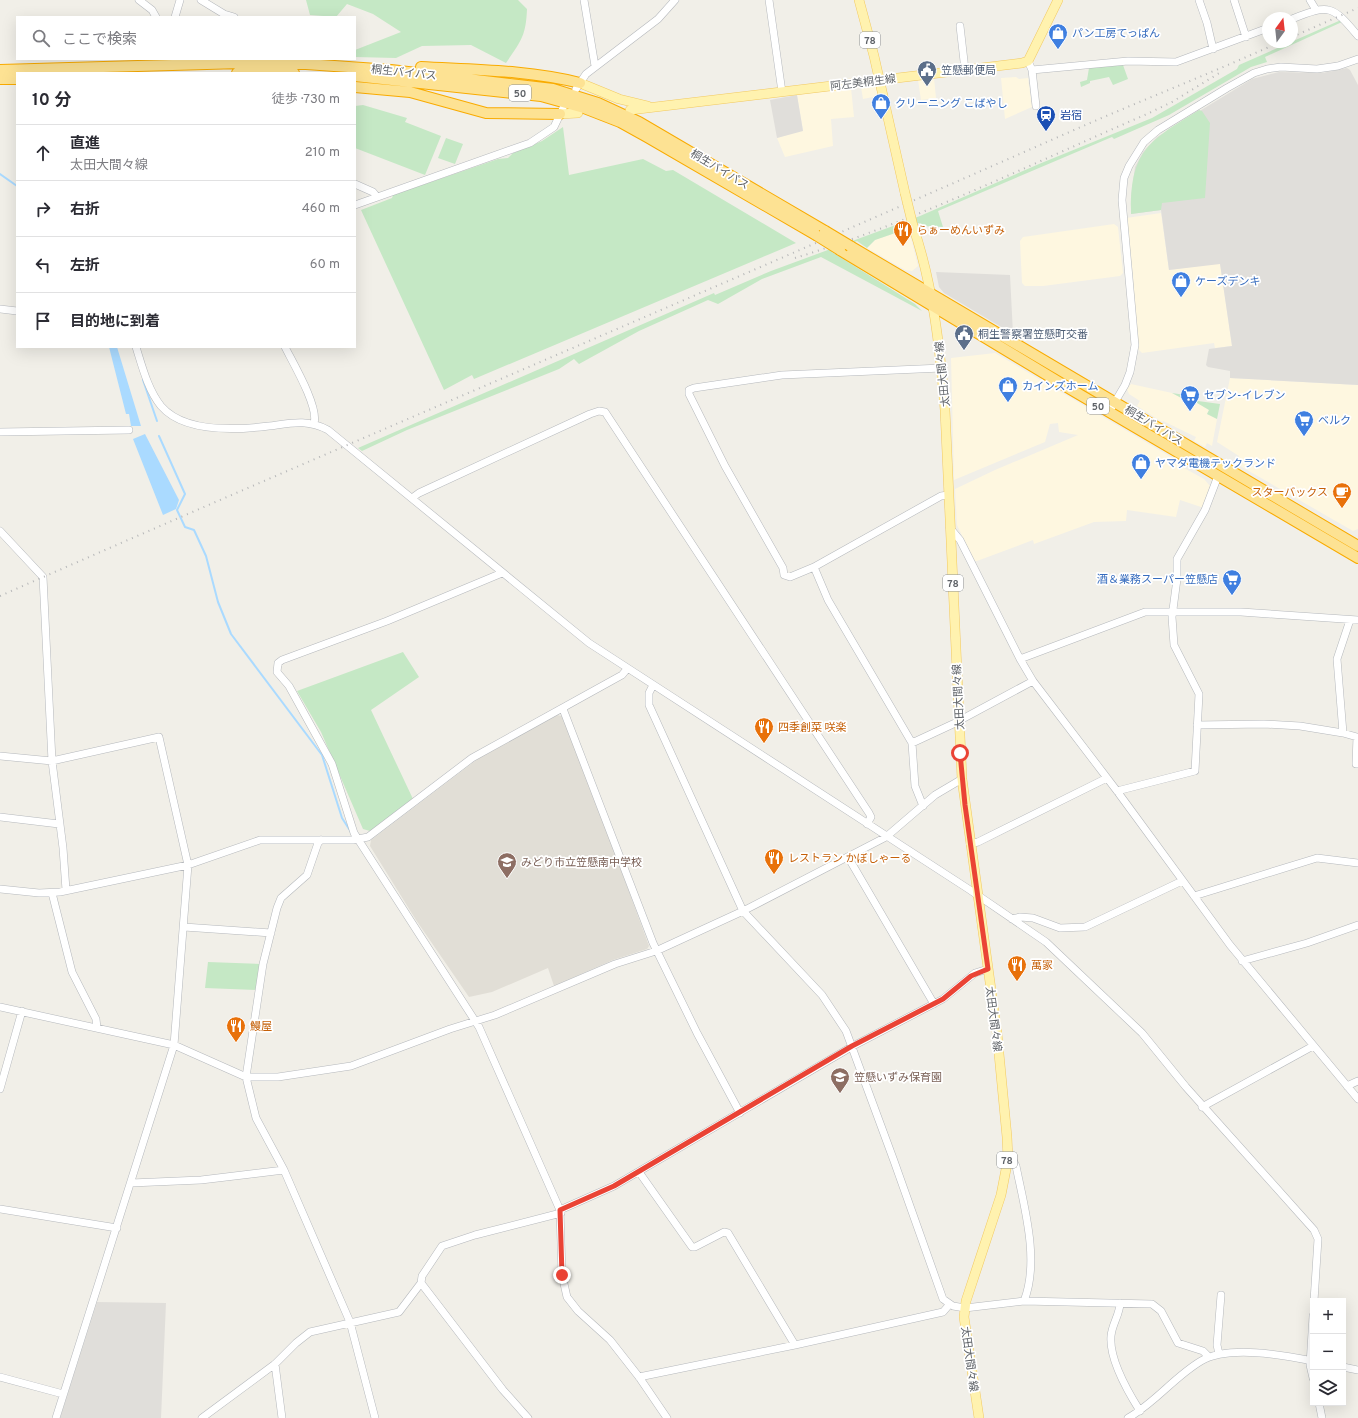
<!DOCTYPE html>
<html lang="ja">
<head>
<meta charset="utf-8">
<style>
  :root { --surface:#fff; --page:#f7f7f7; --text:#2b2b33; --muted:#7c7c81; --line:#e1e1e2 }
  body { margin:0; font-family:Overpass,"Noto Sans JP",sans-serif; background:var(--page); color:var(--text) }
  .controls { position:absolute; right:12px; bottom:12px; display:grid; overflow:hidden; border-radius:0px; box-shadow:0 4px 16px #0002 }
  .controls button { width:36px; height:36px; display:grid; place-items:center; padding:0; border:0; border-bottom:1px solid var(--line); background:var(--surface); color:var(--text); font:20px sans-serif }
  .compass { position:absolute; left:1262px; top:12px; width:36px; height:36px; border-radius:50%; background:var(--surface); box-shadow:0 4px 16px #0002; rotate:15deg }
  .stop { position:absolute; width:12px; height:12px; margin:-9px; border:3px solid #ea4335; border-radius:50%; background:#fff }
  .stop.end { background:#ea4335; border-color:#fff; box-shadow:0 1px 4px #0008 }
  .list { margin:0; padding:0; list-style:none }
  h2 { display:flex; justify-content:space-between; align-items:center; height:52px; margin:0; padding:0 16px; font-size:17px }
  h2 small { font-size:13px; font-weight:400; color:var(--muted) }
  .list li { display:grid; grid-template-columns:26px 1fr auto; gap:12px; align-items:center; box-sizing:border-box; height:56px; padding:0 16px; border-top:1px solid var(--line) }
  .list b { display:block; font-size:15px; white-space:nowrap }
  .list p { margin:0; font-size:13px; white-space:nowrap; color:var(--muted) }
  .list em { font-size:13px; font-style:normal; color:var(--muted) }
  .icon { flex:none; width:22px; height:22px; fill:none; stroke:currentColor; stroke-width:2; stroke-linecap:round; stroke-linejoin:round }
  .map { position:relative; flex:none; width:1358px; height:1418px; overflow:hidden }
  .search { position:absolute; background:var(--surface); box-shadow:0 4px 16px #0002; left:16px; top:16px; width:340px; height:44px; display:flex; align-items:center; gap:10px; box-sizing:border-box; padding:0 14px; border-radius:0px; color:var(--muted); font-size:15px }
  .panel { position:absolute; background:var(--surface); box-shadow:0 4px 16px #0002; left:16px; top:72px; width:340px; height:276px; border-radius:0px }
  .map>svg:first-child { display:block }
  .commercial { fill:#fef7e0 }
  .industrial { fill:#e0deda }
  .education { fill:#e1ded6 }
  .green { fill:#c5e8c5 }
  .water { fill:#aadaff }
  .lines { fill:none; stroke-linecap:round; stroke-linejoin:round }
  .stream { stroke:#aadaff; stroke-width:2 }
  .minor-casing { stroke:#b5b8bc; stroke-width:8 }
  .major-casing { stroke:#f2c960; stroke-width:10 }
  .highway-casing { stroke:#f9ab00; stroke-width:12 }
  .minor { stroke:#fff; stroke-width:7 }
  .major { stroke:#fff2af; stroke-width:9 }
  .highway { stroke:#fde293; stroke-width:10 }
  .rail { stroke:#b6b7b8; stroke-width:2; stroke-dasharray:1 5; stroke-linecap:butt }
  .major-bridge-casing { stroke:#f2c960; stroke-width:10; stroke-linecap:butt }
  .highway-bridge-casing { stroke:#f9ab00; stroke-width:12; stroke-linecap:butt }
  .major-bridge { stroke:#fff2af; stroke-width:9 }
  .highway-bridge { stroke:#fde293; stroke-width:10 }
  .route { stroke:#ea4335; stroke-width:5 }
  .labels { text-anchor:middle; stroke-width:3.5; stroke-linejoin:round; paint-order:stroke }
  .shield { fill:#fff; stroke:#8f9295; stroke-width:1 }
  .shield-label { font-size:10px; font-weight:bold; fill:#5f6368 }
  .shop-label { font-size:11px; fill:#366cbe; stroke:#fff; text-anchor:start }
  .service-label { font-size:11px; fill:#4e5e75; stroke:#fff; text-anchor:start }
  .street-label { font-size:11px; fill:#5f6368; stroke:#fff }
  .transit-label { font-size:11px; fill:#164399; stroke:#fff; text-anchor:start }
  .food-label { font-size:11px; fill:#c56008; stroke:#fff; text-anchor:start }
  .education-label { font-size:11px; fill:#785e54; stroke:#fff; text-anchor:start }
</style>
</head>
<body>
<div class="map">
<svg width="1358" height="1418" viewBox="0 0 1358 1418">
  <rect width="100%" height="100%" fill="#f1efe8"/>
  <path class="commercial" d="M1016 77 1019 79 1028 78 1032 107 1005 119 1001 78Z
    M934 78 936 98 921 100 918 80Z
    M873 85 876 86 878 96 863 99 861 87Z
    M851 88 854 117 831 119 833 146 785 157 777 138 803 130 797 95Z
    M1161 213 1169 270 1220 263 1232 346 1215 348 1214 343 1142 353 1138 349 1133 275 1126 218Z
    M1114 224 1118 227 1123 273 1120 276 1043 286H1025L1022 283 1020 241 1023 237Z
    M908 226 918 266 912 271 905 270 867 248 875 240 906 229Z
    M995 353 1171 457 1184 468 1204 479 1210 486 1204 508 1180 500 1176 517 1127 510 1126 521 1094 522 1034 544 1033 540 977 561H974L957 525 955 489 995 470 1078 435 1059 432 1058 423 1050 424 1045 442 954 480 951 358Z
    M1230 378 1358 385V529L1353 531 1235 463 1239 456 1217 442Z
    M1131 384 1172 393 1185 400 1187 397 1209 410 1207 414 1217 419 1212 446 1207 443 1205 447 1194 441 1196 437 1163 421 1162 422 1137 406 1140 401 1129 394 1127 389Z"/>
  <path class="industrial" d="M1347 68 1350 70 1358 85V385L1230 378V371L1208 367 1206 365 1209 349 1232 346 1220 264 1169 270 1161 210 1131 214V197L1135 167 1143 152 1157 137 1252 79 1279 72 1322 73Z
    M797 95 803 131 777 138 770 100Z
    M936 272 1010 275 1013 334 944 293 939 287Z
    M97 1302 166 1303 161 1418H60Z"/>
  <path class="education" d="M557 715 562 716 592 791 649 946 647 949 613 960 554 986 548 968 492 992 469 997 416 920 370 846 371 840 479 758Z"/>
  <path class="green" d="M306 0H518L527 9C526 36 521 41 506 63L471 45 422 46 396 58 355 57V50L401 32 373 14 347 4 336 17 310 15Z
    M1341 20 1342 22 1265 57 1267 62 1251 67 1169 115 1114 139 1112 137 938 211 943 227 921 226 919 223 907 226V229L875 240 867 248 857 241 832 252 915 304 922 311 821 257 762 279 718 304 708 300 639 331 579 364 574 359 559 369 407 430 362 451 358 448 714 293 715 295 771 271 920 216 1039 164 1152 118 1237 69 1239 65Z
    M1123 65 1128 79 1113 85 1109 77 1090 81V83L1081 87 1080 82 1087 80 1089 68Z
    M363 105 407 118 405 122 441 136 425 175 355 148V106Z
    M1199 110 1202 111 1210 123 1205 198 1162 203 1161 210 1131 214C1130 150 1149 141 1199 110Z
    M563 127 569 175 643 159 666 171 673 170 796 243 474 379 472 375 444 390 361 210 392 198 393 195 498 159 508 158 513 153 542 141Z
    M446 138 463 144 455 164 438 158Z
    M1172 393 1198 397V401L1220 404 1217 419 1207 414 1209 410 1187 397 1185 400Z
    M403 652 419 677 371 710 413 799 370 831 363 829 321 732 297 691Z
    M208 962 263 964 257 990 205 988Z"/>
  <path class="water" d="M109 347H117L141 426H131L129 414H126Z
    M145 434 179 500 176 509 163 515 133 439Z"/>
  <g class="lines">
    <path class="stream" d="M0 174 17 186
      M143 380 157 421
      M159 436 185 494 177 510 185 527 194 530 206 556 218 602 231 634 322 755 342 818 351 832"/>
    <defs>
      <path id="minor" d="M139 0 152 10 156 17
        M201 0 224 14 234 17
        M584 0 595 66
        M769 0 782 92
        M1199 0 1207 23 1213 49
        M1234 0 1246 37
        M1310 0 1316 10
        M175 17 180 0
        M1292 19C1330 4 1332 5 1358 36
        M960 26 965 70
        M1028 61 1032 70 1036 106
        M1032 70 1128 61 1176 62 1268 28
        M576 89 586 74 658 19 675 0
        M355 184 373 192 377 197
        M355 205 530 143 554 127 563 108
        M0 309 17 311
        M136 347C142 366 148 390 161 406 184 433 237 430 269 426 292 423 307 419 328 430L589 643 970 890 1046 942 1142 1033 1186 1087 1314 1230 1318 1239 1314 1301
        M285 347C293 363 319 407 314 423
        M942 368 782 375 694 388 689 390V394L725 466 783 568 784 575 790 577 814 567 941 496 948 495
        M1109 412 1125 385 1130 372 1135 345 1122 200 1124 178 1129 166 1144 142 1158 130 1227 88 1254 73 1267 69 1281 67 1317 69 1338 66 1358 59
        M0 432 129 430
        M412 498 419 493 590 414 599 411 605 412 869 813 871 817 867 824
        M950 528 960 540 1020 659 1033 681 1117 791 1230 945 1358 1099
        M0 531 43 577 52 761 63 848 66 890
        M814 567 828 600 912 743 953 724 1033 681
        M502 573 387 621 282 660 278 663 277 672 289 686 332 764 354 833 479 1027 560 1210 562 1275 567 1297 578 1311 610 1340 639 1377 667 1418
        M1020 659 1145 612H1241L1358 620
        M653 685 649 693V705L743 911 822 995 846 1031 894 1161 943 1299 953 1306 965 1308 1024 1301 1152 1304 1161 1311 1178 1343 1203 1351 1209 1357
        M563 709 653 943 697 1033 740 1113
        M1197 725 1264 724 1300 726 1343 733 1357 737 1356 764H1358
        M1343 733 1337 659 1350 620
        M912 743 915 786 923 806
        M0 756 52 761 159 737 188 865 174 1045 56 1418
        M1117 791 1195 771 1199 694 1174 645 1172 617 1177 579V559L1205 510 1218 476
        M0 817 59 824
        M321 840 318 843 307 875 281 898 277 908 263 964 246 1077 256 1118 284 1170 350 1322 375 1418
        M970 844 978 842 1107 778
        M848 857 934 1004
        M0 889 39 893 60 892 188 865 260 840H353L368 837 472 758 622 675 627 669
        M52 893 72 972 96 1019 97 1028
        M1194 896 1317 858 1358 863
        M1012 919 1020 917 1033 918 1060 928 1085 927 1182 881
        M184 927 271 933
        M1242 961 1307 943 1358 925
        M0 1007 174 1045 246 1077H278L351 1066 450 1029 495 1015 615 964 656 951 743 911 886 837 935 795 962 779
        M1347 1086 1358 1081
        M0 1089 22 1011
        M1202 1107 1313 1046
        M1008 1159 1013 1160 1016 1166C1024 1206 1040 1261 1024 1301
        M639 1172 692 1247H695L724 1232 728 1233 795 1345
        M131 1183 201 1180 284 1170
        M0 1209 117 1228
        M560 1210 614 1186 853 1046 943 999 975 973 988 969
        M421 1283 503 1390 528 1418
        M1120 1303C1120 1314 1112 1324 1111 1336 1109 1358 1128 1392 1140 1411
        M1313 1316 1310 1365 1313 1378
        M1219 1354 1217 1345 1221 1295
        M275 1364 282 1418
        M1343 1367 1358 1370
        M0 1377 63 1394
        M639 1377 795 1345 943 1312 949 1305
        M1319 1403 1322 1418
        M202 1418 275 1364 296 1343 310 1332 399 1312 421 1283 422 1276 442 1246 475 1235 561 1213
        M1128 1418C1155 1403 1174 1377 1201 1361 1229 1345 1282 1355 1313 1361"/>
      <path id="major" d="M859 0 874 56 905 193
        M580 83 619 99 648 106
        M630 110 1022 63 1028 61 1030 57 1058 0
        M560 114 578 113
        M913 226C933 285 940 348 945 410L962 779 997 1033 1007 1137 1008 1159 1001 1195 966 1301 964 1317 979 1418"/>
      <path id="highway" d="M421 67C474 70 528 70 580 83
        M0 70 241 63 306 64 391 70 553 89 598 103 639 122 825 231
        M237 73H294
        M355 76 541 96 584 108 620 122 647 137 816 235
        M0 79H17
        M355 87 410 92 486 113 560 114
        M850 246 1358 546
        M840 250 1072 390 1358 558"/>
    </defs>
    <use href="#minor" class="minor-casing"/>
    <use href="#major" class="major-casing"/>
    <use href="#highway" class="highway-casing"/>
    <use href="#minor" class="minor"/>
    <use href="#major" class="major"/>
    <use href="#highway" class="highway"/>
    <path class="rail" d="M1292 37 1358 8
      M795 258C916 221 1031 164 1147 114L1172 102 1221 72
      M0 596C357 439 717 288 1074 130 1142 100 1212 73 1280 42"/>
    <defs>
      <path id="major-bridge" d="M905 193 913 226"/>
      <path id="highway-bridge" d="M825 231 850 246
        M816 235 840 250"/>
    </defs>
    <use href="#major-bridge" class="major-bridge-casing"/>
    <use href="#highway-bridge" class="highway-bridge-casing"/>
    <use href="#major-bridge" class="major-bridge"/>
    <use href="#highway-bridge" class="highway-bridge"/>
  </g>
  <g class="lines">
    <path class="route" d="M562 1275 560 1210 614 1186 852 1046 943 999 971 976 988 969 965 805 960 753"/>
  </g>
  <defs>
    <symbol id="shop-pin" viewBox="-11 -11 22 30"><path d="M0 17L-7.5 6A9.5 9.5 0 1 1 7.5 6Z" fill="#3f7fe0" stroke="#fff"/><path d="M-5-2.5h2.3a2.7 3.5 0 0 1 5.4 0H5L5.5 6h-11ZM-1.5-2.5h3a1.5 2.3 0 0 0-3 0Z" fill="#fff"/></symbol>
    <symbol id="civic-pin" viewBox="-11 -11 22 30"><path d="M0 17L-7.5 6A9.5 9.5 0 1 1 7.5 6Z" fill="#5c6f8a" stroke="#fff"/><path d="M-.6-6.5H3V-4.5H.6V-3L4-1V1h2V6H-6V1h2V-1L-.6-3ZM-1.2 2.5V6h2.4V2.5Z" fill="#fff"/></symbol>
    <symbol id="station-pin" viewBox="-11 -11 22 30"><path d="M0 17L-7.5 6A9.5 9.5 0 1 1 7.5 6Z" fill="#1a4fb4" stroke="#fff"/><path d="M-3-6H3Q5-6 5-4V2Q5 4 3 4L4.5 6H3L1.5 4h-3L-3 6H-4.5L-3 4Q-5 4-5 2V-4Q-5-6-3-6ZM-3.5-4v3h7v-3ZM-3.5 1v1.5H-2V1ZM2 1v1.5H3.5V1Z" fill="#fff"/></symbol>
    <symbol id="restaurant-pin" viewBox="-11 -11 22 30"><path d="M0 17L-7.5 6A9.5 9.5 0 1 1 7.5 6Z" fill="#e8710a" stroke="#fff"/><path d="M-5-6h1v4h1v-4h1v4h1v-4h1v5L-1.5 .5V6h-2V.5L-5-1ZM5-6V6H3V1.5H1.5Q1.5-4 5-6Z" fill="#fff"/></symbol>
    <symbol id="supermarket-pin" viewBox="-11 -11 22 30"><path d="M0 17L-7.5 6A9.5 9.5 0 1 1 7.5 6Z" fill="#3f7fe0" stroke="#fff"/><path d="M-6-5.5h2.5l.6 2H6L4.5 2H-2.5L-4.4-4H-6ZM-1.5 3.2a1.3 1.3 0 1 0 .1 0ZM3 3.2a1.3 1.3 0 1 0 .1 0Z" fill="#fff"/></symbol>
    <symbol id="cafe-pin" viewBox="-11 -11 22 30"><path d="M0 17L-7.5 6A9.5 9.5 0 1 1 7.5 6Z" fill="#e8710a" stroke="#fff"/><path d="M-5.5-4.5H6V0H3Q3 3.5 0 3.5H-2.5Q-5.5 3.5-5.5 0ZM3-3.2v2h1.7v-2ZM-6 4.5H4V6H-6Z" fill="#fff"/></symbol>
    <symbol id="school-pin" viewBox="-11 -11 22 30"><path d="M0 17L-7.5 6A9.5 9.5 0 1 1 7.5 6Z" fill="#8d6e63" stroke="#fff"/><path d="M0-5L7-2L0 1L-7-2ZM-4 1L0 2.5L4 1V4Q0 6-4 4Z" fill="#fff"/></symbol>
  </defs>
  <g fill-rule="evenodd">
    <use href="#shop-pin" x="1047" y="22" width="22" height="30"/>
    <use href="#civic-pin" x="916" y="59" width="22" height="30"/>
    <use href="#shop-pin" x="870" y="92" width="22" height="30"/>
    <use href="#station-pin" x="1035" y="104" width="22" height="30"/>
    <use href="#restaurant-pin" x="892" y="219" width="22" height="30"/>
    <use href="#shop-pin" x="1170" y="270" width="22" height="30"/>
    <use href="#civic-pin" x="953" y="323" width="22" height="30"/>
    <use href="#shop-pin" x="997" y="375" width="22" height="30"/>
    <use href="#supermarket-pin" x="1179" y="384" width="22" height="30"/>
    <use href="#supermarket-pin" x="1293" y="409" width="22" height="30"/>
    <use href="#shop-pin" x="1130" y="452" width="22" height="30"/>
    <use href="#cafe-pin" x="1331" y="481" width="22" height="30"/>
    <use href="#supermarket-pin" x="1221" y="568" width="22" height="30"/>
    <use href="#restaurant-pin" x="753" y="716" width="22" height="30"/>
    <use href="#restaurant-pin" x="763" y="847" width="22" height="30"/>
    <use href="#school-pin" x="496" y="851" width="22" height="30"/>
    <use href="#restaurant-pin" x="1006" y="954" width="22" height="30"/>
    <use href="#restaurant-pin" x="225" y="1015" width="22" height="30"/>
    <use href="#school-pin" x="829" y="1066" width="22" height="30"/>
  </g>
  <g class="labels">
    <g class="shield">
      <rect x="860" y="32" width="20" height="16" rx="3"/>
      <rect x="509" y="85" width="22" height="16" rx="3"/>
      <rect x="1087" y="398" width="22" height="16" rx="3"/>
      <rect x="943" y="575" width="20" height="16" rx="3"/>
      <rect x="997" y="1152" width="20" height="16" rx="3"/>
    </g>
    <g class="shield-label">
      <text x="870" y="44">78</text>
      <text x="520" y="97">50</text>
      <text x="1098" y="410">50</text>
      <text x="953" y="587">78</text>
      <text x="1007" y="1164">78</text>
    </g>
    <g class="shop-label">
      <text x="1072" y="37">パン工房てっぱん</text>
      <text x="895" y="107">クリーニング こばやし</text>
      <text x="1195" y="285">ケーズデンキ</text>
      <text x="1022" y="390">カインズホーム</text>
      <text x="1204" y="399">セブン-イレブン</text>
      <text x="1318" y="424">ベルク</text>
      <text x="1155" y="467">ヤマダ電機テックランド</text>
      <text x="1218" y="583" text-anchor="end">酒＆業務スーパー笠懸店</text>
    </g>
    <g class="service-label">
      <text x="941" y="74">笠懸郵便局</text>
      <text x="978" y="338">桐生警察署笠懸町交番</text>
    </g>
    <g class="street-label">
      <text transform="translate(404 72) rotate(6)" y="4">桐生バイパス</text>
      <text transform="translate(863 82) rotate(-7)" y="4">阿左美桐生線</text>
      <text transform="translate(720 169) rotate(31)" y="4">桐生バイパス</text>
      <text transform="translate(942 374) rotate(-96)" y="4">太田大間々線</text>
      <text transform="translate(1154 425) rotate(31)" y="4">桐生バイパス</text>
      <text transform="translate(958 697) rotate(-93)" y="4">太田大間々線</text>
      <text transform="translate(994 1019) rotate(83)" y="4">太田大間々線</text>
      <text transform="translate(970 1359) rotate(82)" y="4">太田大間々線</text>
    </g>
    <g class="transit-label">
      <text x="1060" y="119">岩宿</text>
    </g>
    <g class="food-label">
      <text x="917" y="234">らぁーめんいずみ</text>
      <text x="1328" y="496" text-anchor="end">スターバックス</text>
      <text x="778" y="731">四季創菜 咲楽</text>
      <text x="788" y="862">レストラン かぼしゃーる</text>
      <text x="1031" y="969">萬家</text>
      <text x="250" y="1030">鰻屋</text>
    </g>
    <g class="education-label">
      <text x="521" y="866">みどり市立笠懸南中学校</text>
      <text x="854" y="1081">笠懸いずみ保育園</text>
    </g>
  </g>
</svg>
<div class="controls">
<button>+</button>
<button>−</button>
<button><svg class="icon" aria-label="layers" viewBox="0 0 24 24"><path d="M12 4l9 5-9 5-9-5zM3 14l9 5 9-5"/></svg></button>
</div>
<svg class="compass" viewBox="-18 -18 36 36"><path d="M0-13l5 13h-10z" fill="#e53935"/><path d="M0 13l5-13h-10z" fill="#7c7c81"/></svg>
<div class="stop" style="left:960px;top:753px"></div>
<div class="stop end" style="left:562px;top:1275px"></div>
<div class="search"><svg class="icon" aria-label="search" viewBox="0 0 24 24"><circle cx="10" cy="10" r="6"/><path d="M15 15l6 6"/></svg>ここで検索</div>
<section class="panel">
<h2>10 分<small>徒歩 · 730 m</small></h2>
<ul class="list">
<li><svg class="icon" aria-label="ahead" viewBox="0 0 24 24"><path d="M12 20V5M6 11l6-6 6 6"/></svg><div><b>直進</b><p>太田大間々線</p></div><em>210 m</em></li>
<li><svg class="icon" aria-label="right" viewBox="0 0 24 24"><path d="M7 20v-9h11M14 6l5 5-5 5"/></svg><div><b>右折</b></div><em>460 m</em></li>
<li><svg class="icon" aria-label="left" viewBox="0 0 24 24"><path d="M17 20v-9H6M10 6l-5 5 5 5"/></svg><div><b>左折</b></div><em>60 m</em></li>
<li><svg class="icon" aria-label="arrive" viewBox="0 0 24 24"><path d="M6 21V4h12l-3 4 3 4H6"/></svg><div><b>目的地に到着</b></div></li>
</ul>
</section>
</div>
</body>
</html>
